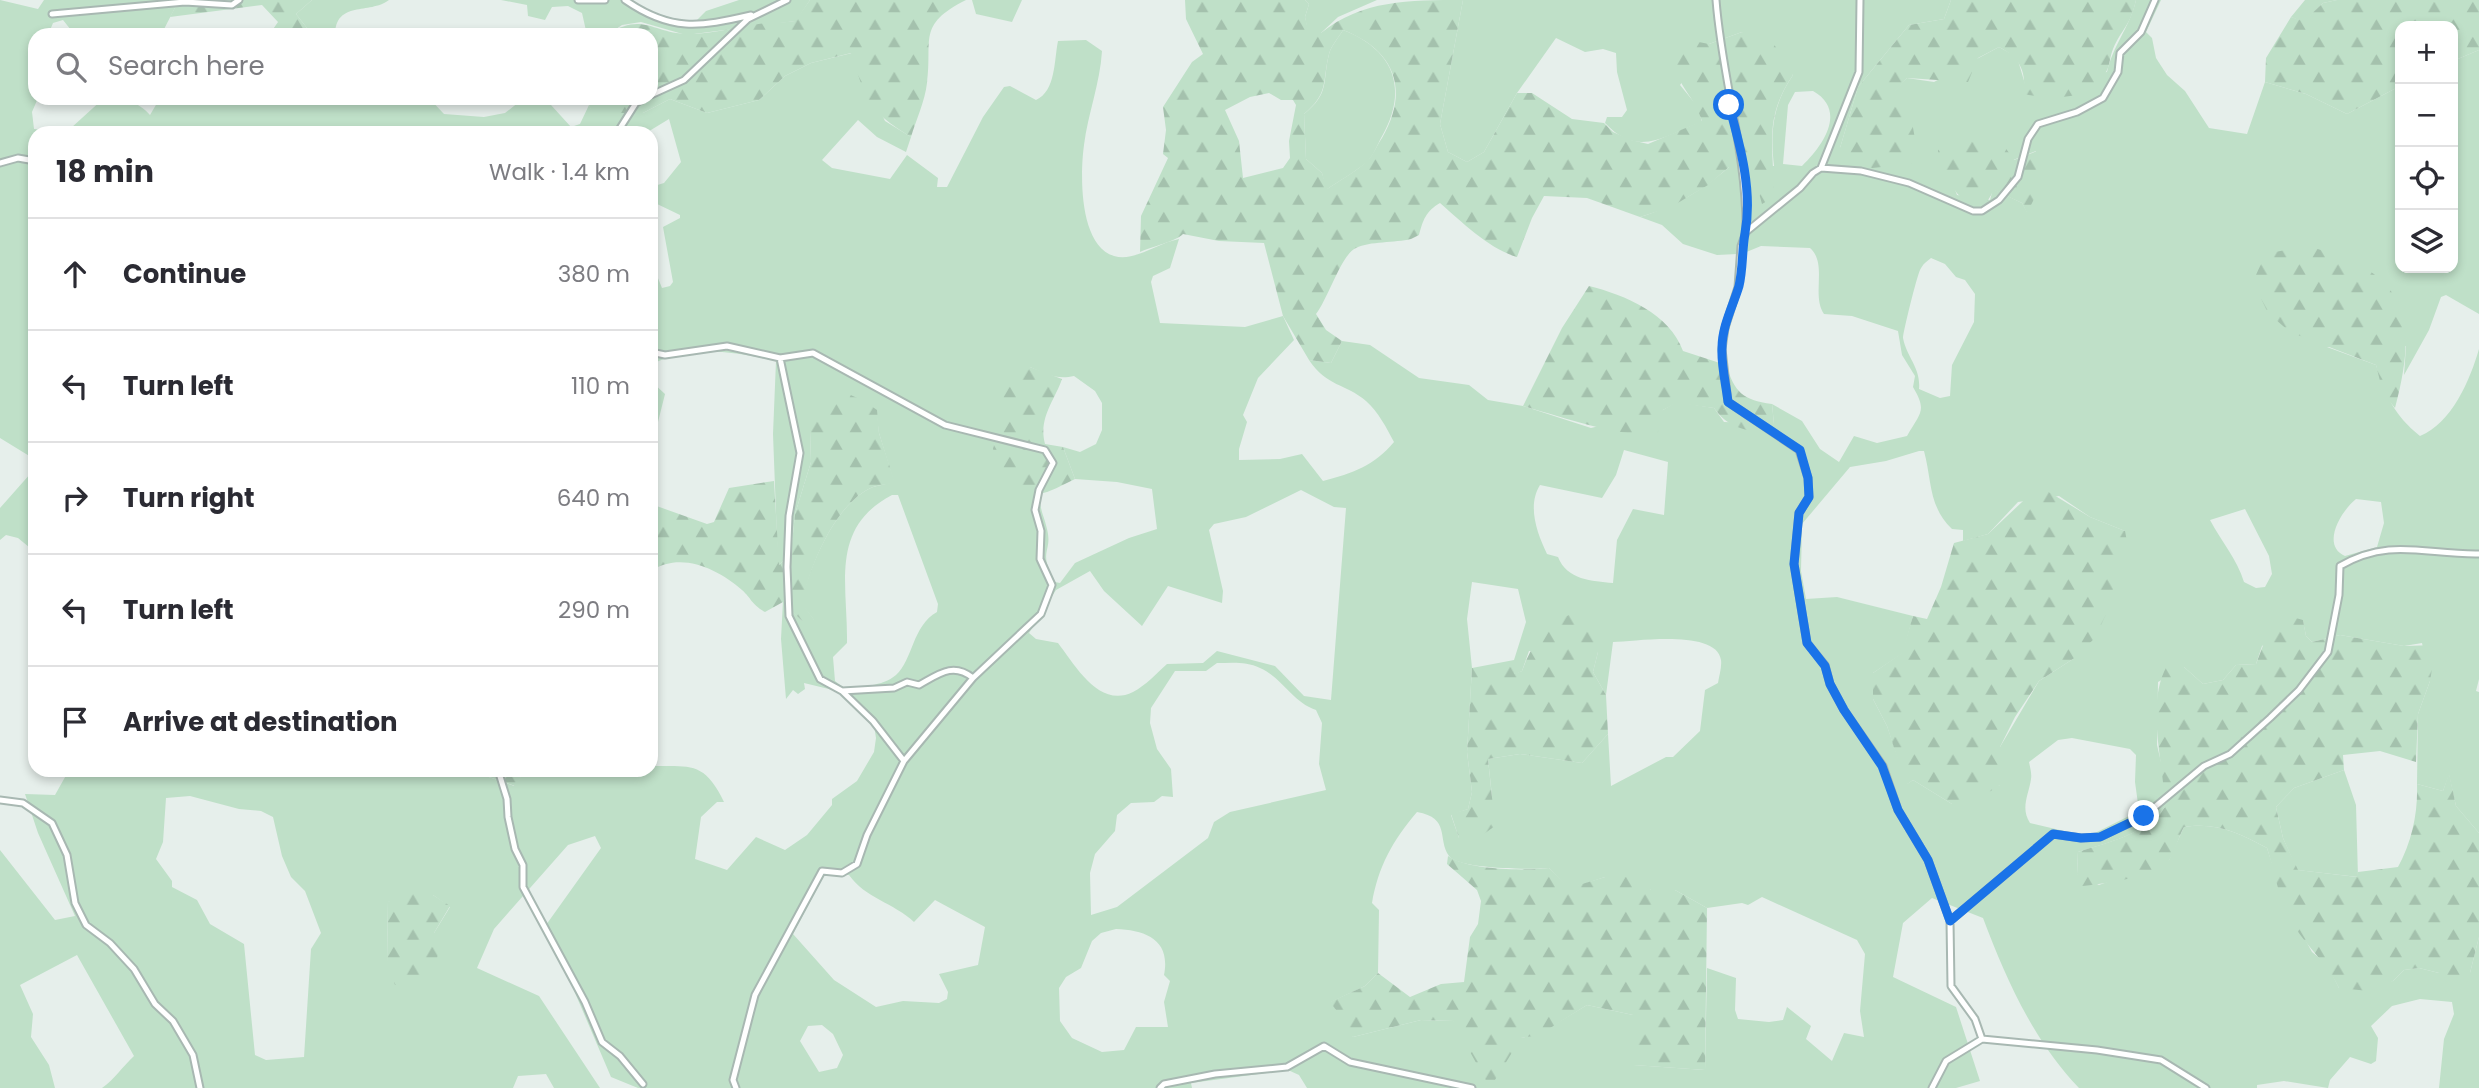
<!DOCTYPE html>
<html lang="en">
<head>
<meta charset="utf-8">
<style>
  :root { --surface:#fff; --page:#f2f2f3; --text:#2b2b33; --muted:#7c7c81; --line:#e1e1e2 }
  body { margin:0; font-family:Poppins,sans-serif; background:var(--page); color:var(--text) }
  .controls { position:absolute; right:21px; top:21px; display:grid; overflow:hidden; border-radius:14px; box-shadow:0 4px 10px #0003 }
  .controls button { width:63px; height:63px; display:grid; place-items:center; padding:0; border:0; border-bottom:2px solid var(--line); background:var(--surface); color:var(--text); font:35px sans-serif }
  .stop { position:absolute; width:21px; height:21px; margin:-16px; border:5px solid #1a73e8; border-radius:50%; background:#fff }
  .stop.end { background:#1a73e8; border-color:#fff; box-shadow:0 2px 7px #0008 }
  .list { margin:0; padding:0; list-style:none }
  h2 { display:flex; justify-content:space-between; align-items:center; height:91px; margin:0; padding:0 28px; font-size:30px }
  h2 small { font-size:23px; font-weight:400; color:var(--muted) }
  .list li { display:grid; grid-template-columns:46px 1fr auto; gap:21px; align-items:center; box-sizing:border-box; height:112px; padding:0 28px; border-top:2px solid var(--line) }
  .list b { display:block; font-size:26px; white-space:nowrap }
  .list em { font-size:23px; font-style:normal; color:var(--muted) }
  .icon { flex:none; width:38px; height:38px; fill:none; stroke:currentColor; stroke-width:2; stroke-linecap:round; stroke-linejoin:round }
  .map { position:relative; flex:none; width:2479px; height:1088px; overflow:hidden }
  .search { position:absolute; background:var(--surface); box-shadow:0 4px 10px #0003; left:28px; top:28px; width:630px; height:77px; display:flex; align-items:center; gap:18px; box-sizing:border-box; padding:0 24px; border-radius:21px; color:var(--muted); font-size:26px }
  .panel { position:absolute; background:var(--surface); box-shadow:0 4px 10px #0003; left:28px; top:126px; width:630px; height:651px; border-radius:21px }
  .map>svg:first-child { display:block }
  .grass { fill:#bfe0c8; fill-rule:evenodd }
  .forest { fill:url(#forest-firs); fill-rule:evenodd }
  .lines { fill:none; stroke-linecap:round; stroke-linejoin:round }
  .street-casing { stroke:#a8b8b2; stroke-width:9 }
  .street { stroke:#fff; stroke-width:5 }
  .route { stroke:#1a73e8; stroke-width:9 }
</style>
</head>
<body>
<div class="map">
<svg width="2479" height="1088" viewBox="0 0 2479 1088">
  <defs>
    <pattern id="forest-firs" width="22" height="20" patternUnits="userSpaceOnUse" patternTransform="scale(1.75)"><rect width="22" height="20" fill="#bfe0c8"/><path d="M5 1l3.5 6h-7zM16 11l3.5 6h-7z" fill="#a4c1ad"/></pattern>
  </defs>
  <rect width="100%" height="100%" fill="#e6efeb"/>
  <path class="grass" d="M0 0 38 9 44 0H179L161 35H75L63 20 53 23 48 35H35V98H38L32 112 34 129 57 131 71 128 104 98C122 98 138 101 150 115L160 98H429L444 114 484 117 505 113 524 98H550L551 105 571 127 580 124 589 105 593 113H643L670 99 707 113 759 100 785 76 811 63 852 53 885 121 911 137 906 152 877 137 858 120 822 160 832 168 890 179 907 155 938 178 937 187H947L983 117 1004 87 1010 86 1036 100C1056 91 1054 60 1058 41L1086 40 1102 51C1100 84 1088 113 1084 145 1080 175 1079 245 1114 256 1135 262 1157 243 1179 239L1170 268 1153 276 1151 282 1160 323 1245 327 1283 316 1294 340 1258 378 1243 415 1247 422 1239 449V460L1280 459 1302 454 1323 481C1353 473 1374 466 1394 442 1386 427 1379 413 1366 401 1345 383 1327 387 1309 360L1331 363 1342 341 1370 345 1419 378 1469 385 1488 400 1523 406 1591 428 1663 410 1676 402 1714 408 1724 422 1774 424 1772 404 1802 421 1820 449 1839 462 1854 436 1877 443 1907 436C1921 412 1927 411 1913 387L1915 376 1902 355 1898 331 1852 316 1824 314C1811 295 1828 264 1810 248L1761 246 1744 253C1752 280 1722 326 1726 365L1720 362 1723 324 1736 286 1737 254 1717 255 1683 244 1662 225 1640 217C1675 206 1702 191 1729 167L1774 166C1770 131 1773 104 1793 75L1742 32 1709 44 1680 85 1698 107 1702 122C1664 135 1639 159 1605 123L1607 117H1622L1627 110 1617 72 1616 53 1603 49 1585 52 1556 38 1517 93 1484 152 1467 162 1448 152 1440 124 1463 0H1951L1944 19 1909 25 1858 87 1840 148 1907 78 1934 82 1999 47 2017 57 2025 84 2107 72C2113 45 2130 27 2136 0H2161L2146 32 2152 38 2156 58 2167 75 2185 91 2209 128 2247 134 2265 82 2306 94 2347 114 2400 86V268H2453V61L2479 50V314L2446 295 2441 297 2429 330 2404 375 2406 346 2327 347 2376 365C2386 396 2394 415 2420 436 2452 423 2470 380 2479 349V679L2476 691 2479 692V833L2456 806 2449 775 2443 791 2417 784 2418 714 2430 681 2422 643 2404 646 2340 635 2312 642 2306 636 2303 621 2262 646 2256 664 2236 665 2223 680 2203 684 2184 667 2158 682 2157 745 2164 775 2165 807C2142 836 2112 841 2078 852L2077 874 2099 885 2169 860 2184 827C2217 822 2239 833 2267 848L2285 903 2312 952 2327 964 2339 988 2393 981 2404 970 2419 968 2439 973H2470L2479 937V1088H2439L2444 1039 2454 1014 2452 1002 2420 999 2392 1006 2371 1026 2378 1038 2376 1061 2371 1064 2350 1057 2330 1080 2328 1088 2284 1081 2257 1085V1088H2079C2033 1040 2006 979 1983 918L1932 898 1903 923 1893 977 1956 1007 1980 1081 1956 1088H1307L1299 1075 1288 1070 1191 1083 1192 1088H638L611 1077 546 925 601 848 595 836 568 845 494 929 477 968 539 996 600 1088H554L546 1074 518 1076 513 1088H102C115 1079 122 1067 134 1056L77 955 20 985 33 1014 31 1037 49 1065 55 1088H0V850L55 920 75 916 38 833 25 794 55 795 69 770H469L514 786 526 770H651V766C689 767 704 760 724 802H717L701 817 695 859 727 870 756 837 785 850 807 835 832 805V799L857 781 874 752 876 738 874 725 837 691 804 683 805 689 798 694 793 690 786 699 781 639 783 601 802 621 814 620 801 603C810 566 835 503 873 487 879 485 888 484 894 482L879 433 876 410 810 430 811 462 795 514 791 553 778 566 773 434 776 361C735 352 694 344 654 363L651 375V261L662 288 670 286 673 282 663 227 680 218V215L655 203 651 205V187L664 183 681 162 669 119 646 133H35V339L31 342 35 350V552L18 538 6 535 0 540V508L31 473V457L0 438ZM1813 91C1847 110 1824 145 1802 166L1783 164 1788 105 1795 92ZM2036 151 2027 212 2022 203 1993 189 1990 200 1957 195 1953 184ZM1931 258 1945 264 1956 277 1965 280 1975 294 1974 322 1952 365 1950 396 1940 398 1919 389C1921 368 1907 358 1903 338 1903 332 1917 276 1920 270 1923 264 1926 262 1931 258ZM1030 367C1046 374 1057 380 1074 376L1095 391 1102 403V430L1096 444 1080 452 1063 447 1075 479 1117 482 1152 489 1157 529 1129 538 1075 563 1060 583 1055 582C1037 550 1053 553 1047 529 1044 515 1040 512 1040 496L993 448ZM1624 450 1668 462 1664 515 1633 509 1617 540 1613 583C1592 581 1567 580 1558 557L1547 554C1537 533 1527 506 1540 485L1602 498 1616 475ZM1919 451H1924C1932 480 1928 506 1952 529L1963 530V541L1988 534 2018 502 2059 496 2090 517 2125 531 2073 659 2039 681 2000 747V785L1952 804 1913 780 1907 784 1887 726 1873 699V673L1903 653 1913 616 1837 597 1806 599 1801 571 1802 524 1850 467 1886 461ZM1301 490 1334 507 1346 508 1331 700 1304 696 1275 666 1217 651 1203 663 1167 664C1157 673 1145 686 1133 692 1099 709 1075 665 1058 643L1036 639 1029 633 1056 590 1090 571 1104 591 1142 626 1168 586 1222 603 1223 591 1209 530 1214 524 1246 517ZM892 495H898L938 604 937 612C912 626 913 660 896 675 882 687 861 686 844 688L835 681 833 657 847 643C848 585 829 528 892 495ZM2356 499 2381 502 2384 523 2377 547 2345 556C2320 545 2342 510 2356 499ZM2245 509 2269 556 2272 574 2265 587 2256 588 2244 582C2237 559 2221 541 2210 520ZM1472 582 1518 589 1526 622 1514 660V675L1522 671 1529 651 1598 652 1593 672 1606 695 1613 642C1637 641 1717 629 1721 660 1722 667 1719 676 1718 683L1705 690 1700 731 1673 757H1666L1611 786 1608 734 1582 763 1520 754 1488 759 1492 796 1459 838 1451 815 1468 809 1472 792 1467 752 1472 668 1467 619ZM1217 663C1231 663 1246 661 1260 668 1283 678 1291 701 1316 710L1322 723 1319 764 1326 790 1230 812 1214 822 1208 838 1117 907 1091 915 1090 873 1095 854 1115 831 1117 815 1131 803 1154 802 1162 796 1173 797 1171 769 1157 749 1150 723 1151 708 1175 671H1206ZM2072 738 2130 749 2136 755 2135 782 2139 811 2093 834 2081 835 2030 823C2020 808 2029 794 2031 779 2032 774 2030 767 2029 762L2058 740ZM190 796 239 809 261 811 273 817 282 856 291 877 305 891 321 933 311 949 304 1057 266 1060 255 1055 244 944 210 924 197 900 172 887V881L156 859 163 842 166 798ZM1417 812C1451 818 1437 839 1449 856 1458 869 1532 870 1549 868L1569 889 1605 877H1629L1651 890H1675L1707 908 1742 903 1748 905 1762 897 1857 940 1865 954 1860 1011 1864 1037 1844 1033 1832 1061 1806 1039 1811 1026 1787 1007 1783 1020 1769 1022 1738 1019 1735 1010 1736 978 1707 968 1705 1070 1634 1065 1633 1015 1587 1005 1539 1034 1521 1038 1453 1021 1421 1020 1353 1037 1331 1002 1365 986 1378 973 1379 910 1372 903C1378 867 1393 840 1417 812ZM825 874 849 875C865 898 894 903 914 922L935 900 985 927 978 965 939 974 948 992 947 999 939 1003 903 1001 876 1007 834 980 793 934ZM433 895 450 907 434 933 387 962 388 902ZM1116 929C1146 930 1171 940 1164 975L1170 981 1164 1002 1168 1027H1136L1124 1050 1102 1052 1072 1038 1060 1021 1059 988 1066 977 1081 968 1092 941 1101 933ZM822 1025 833 1034 843 1055 837 1068 819 1072 800 1041 808 1026Z
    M312 0H389C369 15 336 0 335 35H307V28L296 14Z
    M501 0H631C646 12 675 20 695 22L706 11 739 0H810L796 21 686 35 641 22 622 25 607 35H587L582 13 568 6 552 7 545 20 528 16 527 5Z
    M972 0H1022L1012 22 976 14Z
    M1305 0H1377L1338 17 1321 33H1308L1305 17 1309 4Z
    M2305 0H2337L2323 3 2304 22 2291 17Z
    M1343 30C1395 50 1409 90 1381 138 1377 146 1373 156 1367 162 1355 172 1339 181 1326 190L1322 173 1306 159 1304 114C1330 93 1322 83 1329 54 1331 46 1339 37 1343 30Z
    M651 381 665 394 651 450Z
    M2344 770 2356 805 2358 877 2297 870 2283 838 2276 807 2294 788Z"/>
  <path class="forest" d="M179 0H312L296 14 307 28V35H269L278 22 262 5 170 17Z
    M810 0H966C916 25 933 40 927 83 925 101 916 120 911 137 867 110 866 99 851 53L811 63 785 76 759 100 707 113 670 99 643 113H592L589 105 591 98H651V35H607C643 11 653 34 689 34 710 34 731 28 753 25 767 22 781 23 795 21Z
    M1185 0H1305L1309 4 1305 17 1309 33H1321C1362 0 1409 0 1463 0L1440 124 1448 152 1467 162 1484 152 1517 93H1532L1572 119 1604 123 1613 132 1631 140 1648 144 1702 121C1691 86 1664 82 1683 39L1709 44 1742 32 1772 41 1793 75C1763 119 1774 147 1774 197L1762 204 1752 168 1729 167 1708 185 1671 207 1640 217 1587 198 1544 196 1532 218 1517 257C1489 249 1462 222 1440 203 1426 211 1423 220 1419 235L1411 239C1395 243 1370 241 1356 248 1341 255 1329 297 1316 314L1326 330 1342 341 1331 363 1309 360 1283 316 1264 243 1219 241 1183 234C1177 241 1151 247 1140 252L1141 216 1168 158 1163 154 1166 130 1163 107 1192 62 1203 54 1186 19ZM1343 30C1395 50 1410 90 1382 138 1377 145 1373 156 1367 161 1356 172 1340 180 1327 189L1322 173 1306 159 1304 114C1329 93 1322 83 1329 54 1331 46 1339 37 1343 30ZM1269 93 1281 100H1293L1296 105 1289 141 1290 158 1283 168 1243 178 1239 141 1225 110 1250 97Z
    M1951 0H2136C2130 27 2122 28 2113 49 2110 56 2110 64 2107 70 2094 101 2052 100 2024 94 2026 70 2020 58 1999 47L1978 58 1968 82 1907 78 1892 95 1910 111 1917 150 1911 164 1872 168 1844 158 1840 148 1858 87 1909 25 1944 19Z
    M2337 0H2479V50L2453 61V26H2400V86L2347 114 2306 94 2265 82 2266 58 2291 17 2304 21 2323 3Z
    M1965 136 2000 140 2014 160 2037 151 2036 195 2027 213 2022 203 1994 190 1983 208C1955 201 1956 188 1939 168L1938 150Z
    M2306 246C2405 270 2420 314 2395 408L2383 393 2376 365 2290 332 2268 313 2253 282 2265 254Z
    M1589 286C1625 295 1670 314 1683 351L1726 365C1735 392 1742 400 1772 404L1774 424 1761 433C1740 429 1727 426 1714 408L1676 403 1663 410 1657 436C1610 434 1568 419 1523 406L1562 328Z
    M1030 367 1062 379C1055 400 1038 418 1045 444L1063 447 1075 479C1033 500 1036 499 996 476L993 448 1001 426 996 405 1012 371Z
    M844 392 864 401 877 410 879 433 895 483C888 484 879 485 873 487 835 503 810 566 802 603L815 621H802L783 602 765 612C751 604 752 599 742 590 718 569 681 551 651 571V504L707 524 714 522 729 488 774 481 779 565 791 553 795 514 811 462 810 430 822 399Z
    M2039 486 2090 517 2125 531 2130 557 2109 576 2115 595 2095 638 2073 659 2039 681 2015 717 2000 747V785L1966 807 1952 804 1913 780 1906 785 1887 726 1873 699V673L1902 653 1913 616 1927 619 1941 587 1954 543 1988 534Z
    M1575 612 1597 628 1598 652 1593 672 1606 695 1608 734 1582 763 1520 754 1488 759 1495 826 1481 836 1459 838 1451 814 1468 809 1472 792 1467 752 1472 668 1514 660V674L1522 671C1532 643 1547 624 1575 612Z
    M2292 617 2303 620 2306 636 2312 642 2340 635 2404 646 2436 645 2430 681 2418 714 2416 762 2380 751 2343 755 2344 770 2294 788 2276 807 2283 838 2298 870 2357 877 2358 872 2398 867C2412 841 2418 813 2417 784L2443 791 2449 773 2456 806 2479 833V937L2470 973 2458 991 2439 973 2419 968 2404 970 2393 981 2369 991 2339 988C2328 964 2309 949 2294 926 2280 905 2275 873 2267 848 2239 833 2217 822 2184 827 2178 838 2175 853 2167 863 2157 876 2099 885 2081 886L2077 874 2078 852C2111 841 2142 836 2165 807 2164 764 2145 704 2167 666L2184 667 2203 684 2223 680 2236 665 2256 664 2270 627Z
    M469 770H526L515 786Z
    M1448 856C1467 870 1524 871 1549 868L1569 888 1605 877H1629L1637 874 1651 890H1675L1707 908 1705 1070 1633 1065V1015L1587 1005 1539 1035 1521 1038 1490 1088 1453 1021 1421 1020 1353 1037 1329 1019 1336 1010 1330 1002 1365 986 1378 973 1410 997 1441 984 1464 982 1470 937 1478 924 1481 901 1477 890 1447 864Z
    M415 889 433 895 450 906 434 933 440 946 432 979 395 985 387 962 388 902Z"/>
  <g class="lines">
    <defs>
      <path id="street" d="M578 0H605
        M625 0C671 32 699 27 751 15
        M1716 0C1722 79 1747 153 1746 232
        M52 14 185 2 232 5 239 0
        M651 95 684 80 748 19 787 0
        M617 133 636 103 645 98
        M0 163 18 158 35 161
        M1821 168 1859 72 1860 0
        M651 352 665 355 727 346 780 358 813 353 945 425 1045 450 1053 463 1039 490 1035 510 1041 531 1040 559 1052 585 1041 614 973 678 904 761
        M842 691 894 688 907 682 919 685C939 674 953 662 973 678
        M498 770 507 799 508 817 515 849 523 865V887L585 1002 602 1042 620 1056 643 1084
        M0 800 23 803 52 823 67 855 75 903 86 925 110 943 134 969 155 1004 173 1021 193 1055 200 1088
        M1950 921 2053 834 2081 838 2100 837 2144 816 2204 766 2230 754 2270 718 2299 690 2328 652 2339 595 2340 566C2390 537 2426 555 2479 554
        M1982 1039 1975 1019 1951 986 1950 921 1928 860 1898 810 1883 766 1844 710 1830 684 1825 665 1807 643 1794 564 1799 513 1809 497 1808 478 1799 450 1728 402 1722 349 1725 328 1738 287 1741 246 1746 232 1800 188 1813 173 1821 168 1861 171 1909 183 1973 211H1982L1999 200 2018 177 2028 139 2038 124 2077 112 2103 98 2118 72 2120 53 2141 32 2155 0
        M736 1088 733 1080 755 995 822 871 842 873 857 864 867 835 904 761 873 721 842 691 820 679 789 616 787 567 789 516 800 453 780 358
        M1160 1088 1164 1084 1215 1074 1287 1067 1324 1046 1350 1062 1472 1088
        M1932 1088 1946 1061 1982 1039 2097 1050 2161 1060 2206 1088"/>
    </defs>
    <use href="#street" class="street-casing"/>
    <use href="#street" class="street"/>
  </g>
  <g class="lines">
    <path class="route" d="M1729 105C1740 145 1753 191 1745 233 1742 250 1743 269 1739 286 1733 306 1722 326 1722 348 1721 365 1726 384 1728 402L1800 450 1808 478 1809 497 1799 513 1794 564 1807 643 1825 666 1830 684 1844 710 1882 766 1898 810 1928 860 1950 921 2053 834 2081 838 2100 837 2144 816"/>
  </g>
</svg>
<div class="controls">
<button>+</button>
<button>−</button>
<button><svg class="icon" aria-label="locate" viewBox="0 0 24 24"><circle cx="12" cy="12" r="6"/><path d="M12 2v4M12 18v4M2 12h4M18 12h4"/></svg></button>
<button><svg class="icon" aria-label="layers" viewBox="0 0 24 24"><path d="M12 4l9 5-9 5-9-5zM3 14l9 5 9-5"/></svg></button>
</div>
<div class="stop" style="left:1729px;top:105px"></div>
<div class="stop end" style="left:2144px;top:816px"></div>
<div class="search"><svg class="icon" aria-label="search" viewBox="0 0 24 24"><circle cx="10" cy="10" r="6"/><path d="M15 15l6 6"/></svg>Search here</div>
<section class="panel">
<h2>18 min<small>Walk · 1.4 km</small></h2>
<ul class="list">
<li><svg class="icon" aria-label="ahead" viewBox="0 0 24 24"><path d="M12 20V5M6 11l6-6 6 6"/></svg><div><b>Continue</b></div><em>380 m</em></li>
<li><svg class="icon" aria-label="left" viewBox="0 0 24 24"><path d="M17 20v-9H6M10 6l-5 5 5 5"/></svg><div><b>Turn left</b></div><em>110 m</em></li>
<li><svg class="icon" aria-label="right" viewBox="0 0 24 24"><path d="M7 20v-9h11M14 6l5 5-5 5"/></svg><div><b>Turn right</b></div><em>640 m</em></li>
<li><svg class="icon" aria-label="left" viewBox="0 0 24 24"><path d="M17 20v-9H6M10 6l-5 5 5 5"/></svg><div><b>Turn left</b></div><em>290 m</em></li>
<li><svg class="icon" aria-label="arrive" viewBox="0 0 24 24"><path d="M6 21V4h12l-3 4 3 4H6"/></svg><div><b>Arrive at destination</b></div></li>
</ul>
</section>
</div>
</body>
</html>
